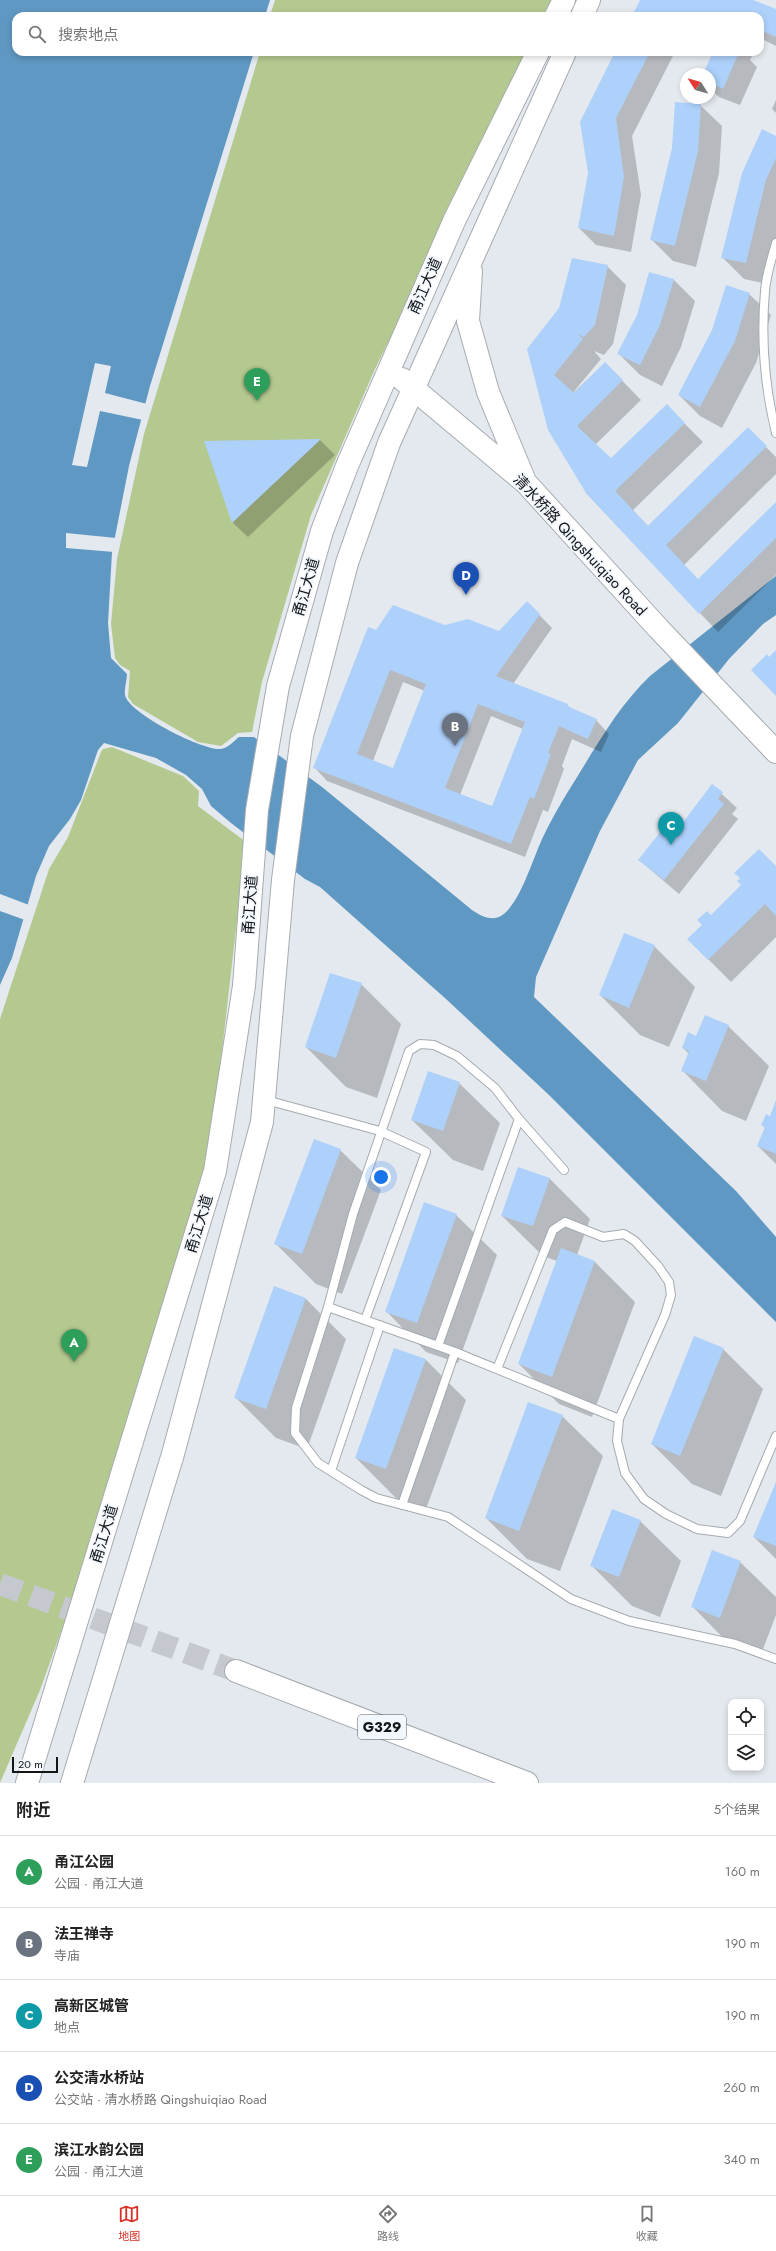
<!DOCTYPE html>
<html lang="zh">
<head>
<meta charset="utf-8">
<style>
  :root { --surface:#fff; --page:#f2f2f2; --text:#222; --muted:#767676; --line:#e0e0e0; --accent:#d93025 }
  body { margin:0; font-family:Jost,"Noto Sans SC",sans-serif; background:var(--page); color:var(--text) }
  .controls { position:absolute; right:12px; bottom:12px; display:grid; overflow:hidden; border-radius:8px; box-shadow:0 2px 6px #0003 }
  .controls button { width:36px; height:36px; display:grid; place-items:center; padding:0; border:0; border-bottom:1px solid var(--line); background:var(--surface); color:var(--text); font:20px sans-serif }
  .compass { position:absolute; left:680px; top:68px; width:36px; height:36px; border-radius:50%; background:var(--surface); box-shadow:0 2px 6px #0003; rotate:307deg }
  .scale { position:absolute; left:12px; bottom:10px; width:46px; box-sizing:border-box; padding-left:4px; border:2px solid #131517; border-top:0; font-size:11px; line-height:14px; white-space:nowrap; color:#131517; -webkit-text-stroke:3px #f2f7fd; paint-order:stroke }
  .you { position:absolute; left:381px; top:1177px; width:14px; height:14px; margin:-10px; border:3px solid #fff; border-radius:50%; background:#1a73e8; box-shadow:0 0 0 6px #1a73e833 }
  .badge { display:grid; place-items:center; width:26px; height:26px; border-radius:50%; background:var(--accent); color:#fff; font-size:13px; font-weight:700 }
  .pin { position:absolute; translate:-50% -33px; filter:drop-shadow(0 1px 2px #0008) }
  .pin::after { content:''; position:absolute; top:21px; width:14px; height:12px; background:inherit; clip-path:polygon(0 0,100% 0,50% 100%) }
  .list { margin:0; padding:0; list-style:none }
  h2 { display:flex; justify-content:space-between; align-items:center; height:52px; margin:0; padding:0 16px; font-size:17px }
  h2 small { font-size:13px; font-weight:400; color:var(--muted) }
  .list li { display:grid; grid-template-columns:26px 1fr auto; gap:12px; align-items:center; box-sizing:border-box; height:72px; padding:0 16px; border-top:1px solid var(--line) }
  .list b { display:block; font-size:15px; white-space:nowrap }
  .list p { margin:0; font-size:13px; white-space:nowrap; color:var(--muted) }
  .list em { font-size:13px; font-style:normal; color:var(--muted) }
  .icon { flex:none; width:22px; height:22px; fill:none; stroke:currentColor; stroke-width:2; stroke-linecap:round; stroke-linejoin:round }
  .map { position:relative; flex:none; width:776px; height:1783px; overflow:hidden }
  .search { position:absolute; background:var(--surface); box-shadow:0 2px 6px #0003; left:12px; right:12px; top:12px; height:44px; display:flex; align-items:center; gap:10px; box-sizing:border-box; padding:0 14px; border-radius:12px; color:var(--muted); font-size:15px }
  .sheet { height:412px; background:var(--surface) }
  nav { display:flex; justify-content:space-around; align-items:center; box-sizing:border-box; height:56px; border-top:1px solid var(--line); background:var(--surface); font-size:11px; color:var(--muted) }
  nav a { display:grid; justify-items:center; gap:2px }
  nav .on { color:var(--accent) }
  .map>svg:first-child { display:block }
  .green { fill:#b4c990 }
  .water { fill:#5f98c2 }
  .pier { fill:#e4e9ef }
  .shadow { fill:#0003; fill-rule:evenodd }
  .building { fill:#aed1fb; fill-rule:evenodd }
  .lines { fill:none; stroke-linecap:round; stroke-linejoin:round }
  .highway-tunnel { stroke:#c5c9cf; stroke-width:22; stroke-dasharray:22 11; stroke-linecap:butt }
  .lane-casing { stroke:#a6abb0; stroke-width:10 }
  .secondary-casing { stroke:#a6abb0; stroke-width:24 }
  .highway-casing { stroke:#a6abb0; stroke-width:24 }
  .lane { stroke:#fff; stroke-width:8 }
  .secondary { stroke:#fff; stroke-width:22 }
  .highway { stroke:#fff; stroke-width:22 }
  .labels { text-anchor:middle; stroke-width:3.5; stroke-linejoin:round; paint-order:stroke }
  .shield { fill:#f2f7fd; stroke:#56595c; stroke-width:1 }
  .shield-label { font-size:14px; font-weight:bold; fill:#131517 }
  .street-label { font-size:15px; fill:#131517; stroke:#f2f7fd }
</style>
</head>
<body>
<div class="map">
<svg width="776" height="1783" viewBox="0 0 776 1783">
  <rect width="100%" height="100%" fill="#e4e9ef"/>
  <path class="green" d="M275 0H556L548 16H270Z
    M260 52H531L375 369 311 515 262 682 252 732 238 733 221 746 198 742 133 704 128 697 130 671 120 665 115 658 111 624 117 559 144 434Z
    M112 747 183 776 199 791 198 806 246 842 213 1129 199 1192 97 1532 40 1690 0 1783V1019L49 869 68 837 101 752 103 749Z"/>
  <path class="water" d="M0 0H270L265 16H16V52H254L150 386 129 466 112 552 108 623 111 658 127 674C127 680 124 689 125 695 128 713 203 751 221 749 228 748 234 741 239 737H254L322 787 472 910C482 917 494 923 505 913 523 896 533 857 544 835 555 812 569 790 582 769 602 736 622 703 650 676L776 576V615L763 624 729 659 678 723 638 760 600 831 536 977 534 997 736 1191 776 1237V1322L549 1095 446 999 320 887 305 879 231 823 211 806 202 789 186 775 156 758 104 743 98 750 81 800 70 819 49 846 36 876 12 958 0 985Z"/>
  <path class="pier" d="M95 363 111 366 105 393 147 404 143 420 100 411 87 467 72 465Z
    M66 533 116 538 114 552 66 548Z
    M0 894 29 905 25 920 0 911Z"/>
  <path class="shadow" d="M648 0H750L776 10V46L760 38V16H633Z
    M616 52H675L632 136 641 195 631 252 596 245 579 228Z
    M714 52H754L750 60 757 67 740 105 719 97 710 88V74H705Z
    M776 100V113L772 109Z
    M700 105 722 126 719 173 696 267 673 261 651 239Z
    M776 137V248L768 284 744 279 722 257Z
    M607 266 626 285 613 344 604 355 594 351 601 359 571 395 605 363 641 400 595 445 611 460 667 406 703 442 633 510 648 526 748 429 776 457V474L684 565 698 580 776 506V575L718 632 586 493 528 349Z
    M674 280 695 301 681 347 662 386 640 375 619 354Z
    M749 294 771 315 756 363 722 428 700 416 679 395 713 330Z
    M320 440 335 455 248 537 233 523 205 442Z
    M527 602 552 628 513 684 567 705 572 709 596 720 609 734 601 752 572 739 562 766 564 769 548 812 543 810 525 857 327 781 314 767 377 631 445 627 500 632ZM403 682 425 691 394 769 373 761ZM491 716 523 729 493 807 460 795Z
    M712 785 737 808 732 814 738 819 679 894 639 860 678 831Z
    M776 867V937L731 982 688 939 711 917Z
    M654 946 695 987 669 1047 640 1035 600 995Z
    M361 984 401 1024 377 1098 346 1087 306 1047Z
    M728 1026 769 1066 746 1121 722 1111 682 1070 689 1054 683 1048 697 1037Z
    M459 1083 500 1123 483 1171 453 1160 412 1120Z
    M776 1101V1164L758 1146 765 1128 762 1125 770 1117Z
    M340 1150 381 1190 342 1294 316 1284 276 1244Z
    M549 1178 590 1219 577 1255 595 1262 635 1302 592 1417 559 1404 519 1364 557 1261 543 1256 502 1216Z
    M456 1215 497 1255 458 1363 426 1352 386 1311Z
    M305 1298 346 1339 307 1449 276 1438 235 1397Z
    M395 1349 426 1360 466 1400 426 1509 396 1498 356 1458Z
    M723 1349 763 1389 721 1496 692 1484 652 1444Z
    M562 1416 603 1456 560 1571 527 1559 486 1518Z
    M776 1483V1559L754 1537Z
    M640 1521 681 1561 660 1617 632 1606 592 1566Z
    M740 1562 776 1597V1615L760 1657 732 1647 692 1606Z"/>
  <path class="building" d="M640 0H753L776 9V37L760 30V16H632Z
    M615 52H650L616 118 624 177 614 236 578 228 588 173 580 122Z
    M713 52H739L723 89 710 83V74H703Z
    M675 102 701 104 698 151 675 246 650 240 672 148Z
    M762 129 776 136V158L766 180 746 263 721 258 742 173Z
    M572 258 608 265 595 325 584 337 578 334 583 339 554 375 574 393 605 362 623 380 577 426 611 458 667 404 685 423 615 491 648 526 748 427 767 446 666 545 698 579 776 502V538L699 614 586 493 548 430 527 349 559 308Z
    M649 272 674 279 660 325 640 365 617 354 637 315Z
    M726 285 750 293 735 341 700 407 678 395 712 330Z
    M321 439 232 523 204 441Z
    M527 601 540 614 496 676 568 704 567 706 597 719 588 739 559 726 548 753 551 754 534 799 530 797 511 844 313 768 368 627 376 630 393 605 445 625 468 619 499 631ZM390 670 426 684 393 768 357 754ZM478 704 525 722 492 806 445 788Z
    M776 650V696L751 670 767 654 769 657Z
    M712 784 723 792 718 799 724 804 664 880 638 860 668 822 678 829Z
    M759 849 776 866V916L765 904 708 960 687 939 702 925 697 920 707 911 711 915 741 885 737 881 740 878 734 873Z
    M624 933 655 945 629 1008 599 995Z
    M330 973 362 983 336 1058 305 1047Z
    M705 1015 729 1025 706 1081 681 1071 689 1051 682 1048 688 1032 696 1036Z
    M428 1071 460 1082 443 1131 411 1120Z
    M776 1101V1154L757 1146 765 1127 761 1125 766 1114 770 1116Z
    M314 1139 341 1149 302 1254 274 1244Z
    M518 1167 550 1178 533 1226 501 1216Z
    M424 1202 457 1214 417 1323 385 1312Z
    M561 1248 595 1261 552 1377 518 1364Z
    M274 1286 306 1298 266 1409 234 1398Z
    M694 1336 724 1348 680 1456 651 1444Z
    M394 1348 426 1359 386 1469 355 1458Z
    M528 1402 563 1415 519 1531 485 1518Z
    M776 1482V1546L753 1537Z
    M612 1509 641 1520 619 1577 590 1566Z
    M712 1550 741 1561 720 1618 691 1607Z"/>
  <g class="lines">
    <path class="highway-tunnel" d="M0 1584 236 1671"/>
    <defs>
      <path id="lane" d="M776 243C772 258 766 275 765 291 761 337 765 388 776 433
        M266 1100 380 1131 426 1152 365 1320
        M564 1170 519 1119 495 1088 457 1056 434 1045 420 1044 409 1051 353 1214 328 1307 296 1408 295 1433 318 1463 361 1490 376 1498 448 1517 571 1599 629 1621 735 1644 776 1659
        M328 1307 455 1352 619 1419
        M438 1346 519 1119
        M497 1369 553 1230 565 1222 603 1237 624 1234 635 1241 658 1266 669 1282 671 1295 665 1315 619 1419 617 1441 625 1473 644 1499 666 1514 697 1529 728 1533 740 1521 776 1436
        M331 1471 380 1325
        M402 1505 455 1352"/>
      <path id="secondary" d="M556 16 564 0
        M582 16 589 0
        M471 271 468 321 488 392 524 479
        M402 379 526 483 658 628 776 752
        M27 1783 215 1171 244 986 257 810 278 686 322 531 347 466 455 219 538 52
        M72 1783 173 1454 262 1122 283 880 302 736 347 563 389 443 565 52"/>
      <path id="highway" d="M236 1671 527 1783"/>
    </defs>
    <use href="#lane" class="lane-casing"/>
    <use href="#secondary" class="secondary-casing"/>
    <use href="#highway" class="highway-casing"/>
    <use href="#lane" class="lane"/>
    <use href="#secondary" class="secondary"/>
    <use href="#highway" class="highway"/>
  </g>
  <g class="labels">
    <rect class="shield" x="358" y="1715" width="48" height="24" rx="3"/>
    <g class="shield-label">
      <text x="382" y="1732">G329</text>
    </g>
    <g class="street-label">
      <text transform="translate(425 286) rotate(-66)" y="5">甬江大道</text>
      <text transform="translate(580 545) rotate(47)" y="5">清水桥路 Qingshuiqiao Road</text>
      <text transform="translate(306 587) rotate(-74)" y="5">甬江大道</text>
      <text transform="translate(250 905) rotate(-86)" y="5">甬江大道</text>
      <text transform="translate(199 1224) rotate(-73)" y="5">甬江大道</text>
      <text transform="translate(104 1534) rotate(-73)" y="5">甬江大道</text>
    </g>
  </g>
</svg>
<div class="controls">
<button><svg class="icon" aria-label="locate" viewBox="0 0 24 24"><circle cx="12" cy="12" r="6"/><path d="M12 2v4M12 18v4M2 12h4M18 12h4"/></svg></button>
<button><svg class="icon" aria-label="layers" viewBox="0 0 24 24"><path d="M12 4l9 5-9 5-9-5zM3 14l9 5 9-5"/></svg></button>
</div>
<svg class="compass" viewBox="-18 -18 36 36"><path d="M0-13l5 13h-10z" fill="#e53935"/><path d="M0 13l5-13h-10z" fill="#767676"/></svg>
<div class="scale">20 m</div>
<div class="you"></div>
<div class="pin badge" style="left:74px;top:1362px;background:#2e9e5b">A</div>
<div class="pin badge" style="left:455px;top:746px;background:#6b7280">B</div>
<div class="pin badge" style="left:671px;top:845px;background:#0f9aa8">C</div>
<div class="pin badge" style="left:466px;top:595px;background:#1a4fb4">D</div>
<div class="pin badge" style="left:257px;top:401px;background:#2e9e5b">E</div>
<div class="search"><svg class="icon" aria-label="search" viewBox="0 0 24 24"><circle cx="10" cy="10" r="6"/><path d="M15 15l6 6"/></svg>搜索地点</div>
</div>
<section class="sheet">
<h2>附近<small>5个结果</small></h2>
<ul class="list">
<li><span class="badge" style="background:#2e9e5b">A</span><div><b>甬江公园</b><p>公园 · 甬江大道</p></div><em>160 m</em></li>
<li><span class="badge" style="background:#6b7280">B</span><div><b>法王禅寺</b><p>寺庙</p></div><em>190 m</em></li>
<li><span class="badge" style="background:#0f9aa8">C</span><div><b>高新区城管</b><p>地点</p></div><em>190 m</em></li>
<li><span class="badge" style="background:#1a4fb4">D</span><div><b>公交清水桥站</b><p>公交站 · 清水桥路 Qingshuiqiao Road</p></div><em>260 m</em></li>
<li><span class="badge" style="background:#2e9e5b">E</span><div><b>滨江水韵公园</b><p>公园 · 甬江大道</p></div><em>340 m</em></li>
</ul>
</section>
<nav>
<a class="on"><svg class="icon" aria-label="map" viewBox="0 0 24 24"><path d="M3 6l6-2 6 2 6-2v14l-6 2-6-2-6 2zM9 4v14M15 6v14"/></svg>地图</a>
<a><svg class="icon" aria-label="directions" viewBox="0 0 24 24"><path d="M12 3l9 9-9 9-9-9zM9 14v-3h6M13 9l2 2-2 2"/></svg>路线</a>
<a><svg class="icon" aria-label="saved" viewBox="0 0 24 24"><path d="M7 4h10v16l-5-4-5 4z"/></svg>收藏</a>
</nav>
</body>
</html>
